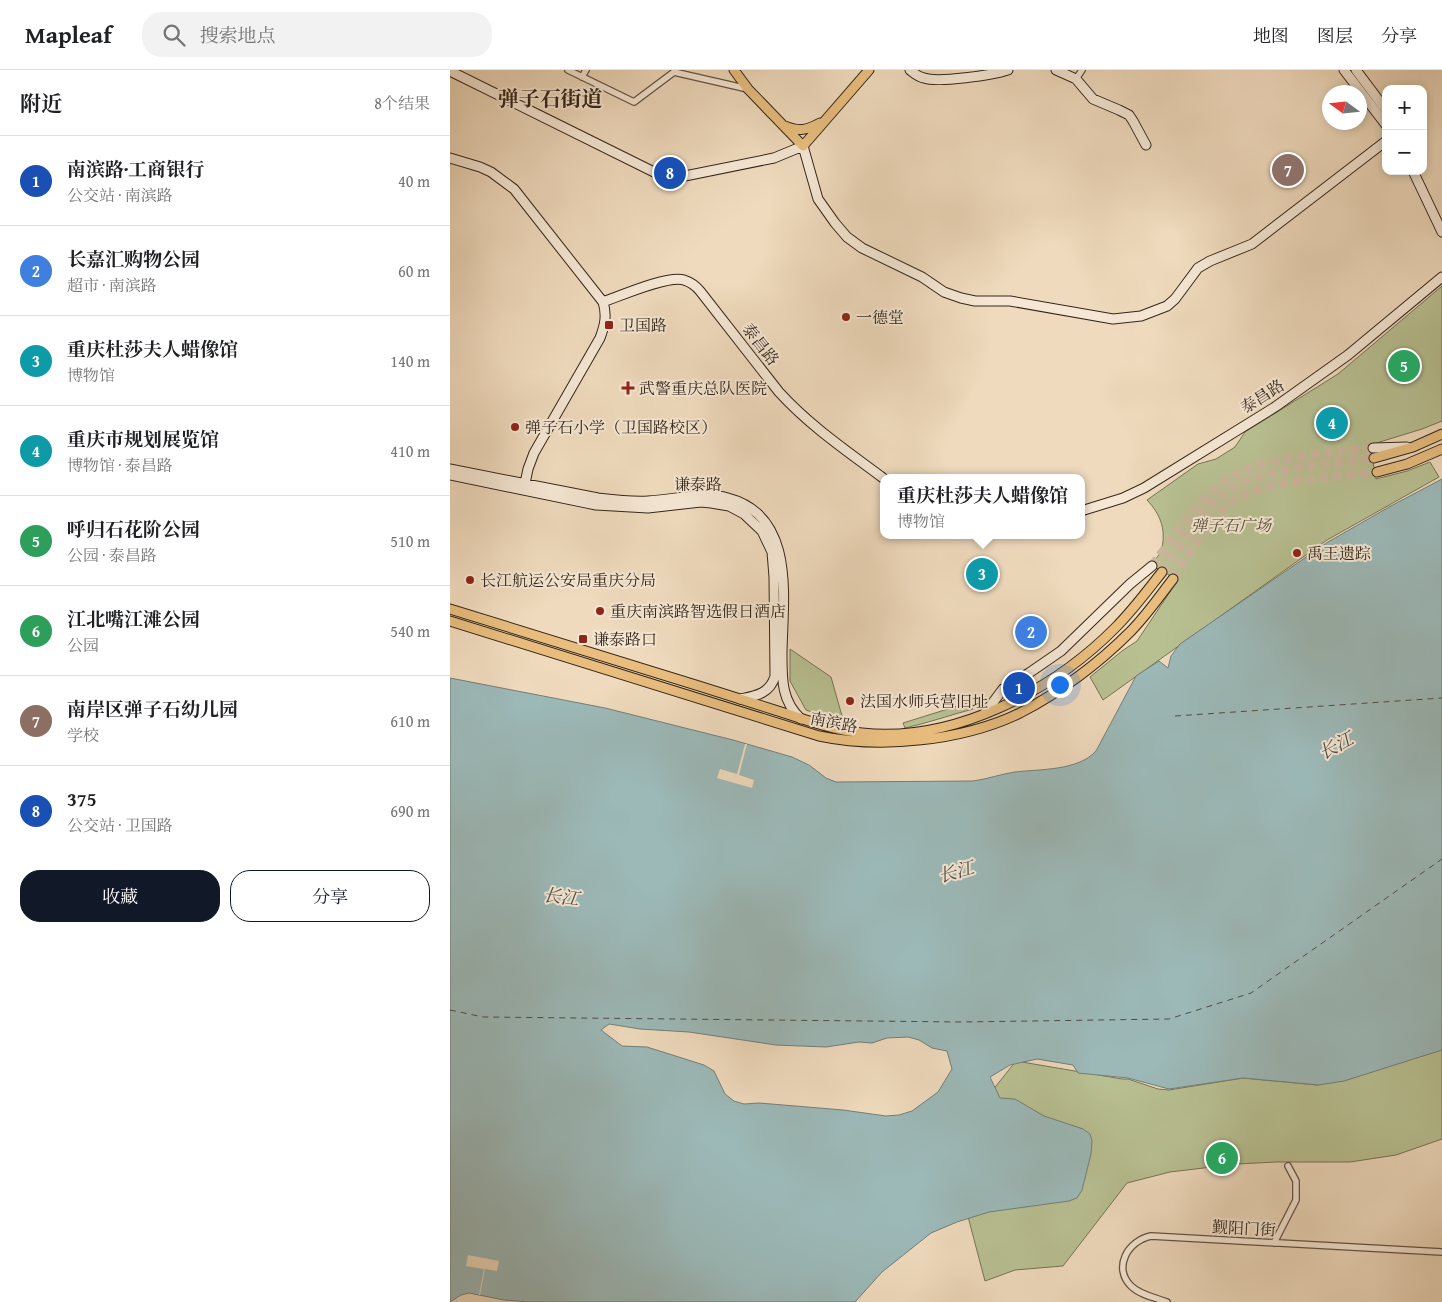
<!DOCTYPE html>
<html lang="zh">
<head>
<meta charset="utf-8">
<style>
  :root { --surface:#fff; --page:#f2f2f2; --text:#202124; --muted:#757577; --line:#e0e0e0; --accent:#111827 }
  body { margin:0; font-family:"Gentium Book Plus","Noto Serif SC",serif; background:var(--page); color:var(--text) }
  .controls { position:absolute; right:15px; top:15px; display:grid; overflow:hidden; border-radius:10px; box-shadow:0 2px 8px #0003 }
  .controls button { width:45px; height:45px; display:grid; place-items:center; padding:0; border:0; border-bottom:1px solid var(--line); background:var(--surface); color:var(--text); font:25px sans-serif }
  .compass { position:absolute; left:872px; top:15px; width:45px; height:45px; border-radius:50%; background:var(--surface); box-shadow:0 2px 8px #0003; rotate:285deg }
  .you { position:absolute; left:609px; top:614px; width:18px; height:18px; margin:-12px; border:4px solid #fff; border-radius:50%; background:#1a73e8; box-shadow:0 0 0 8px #1a73e833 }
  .badge { display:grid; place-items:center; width:32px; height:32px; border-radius:50%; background:var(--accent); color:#fff; font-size:16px; font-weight:700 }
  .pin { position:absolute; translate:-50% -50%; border:2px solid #fff; box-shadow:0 1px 5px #0006 }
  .popup { position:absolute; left:430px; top:404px; width:205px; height:65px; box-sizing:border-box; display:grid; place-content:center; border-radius:10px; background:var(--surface); filter:drop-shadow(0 1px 4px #0005); font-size:16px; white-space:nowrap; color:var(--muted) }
  .popup b { font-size:19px; color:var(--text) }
  .popup::after { content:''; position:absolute; left:50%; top:100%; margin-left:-10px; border:10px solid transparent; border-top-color:var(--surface) }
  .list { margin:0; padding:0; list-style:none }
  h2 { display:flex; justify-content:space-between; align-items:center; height:65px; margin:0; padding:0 20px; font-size:21px }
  h2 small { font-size:16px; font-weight:400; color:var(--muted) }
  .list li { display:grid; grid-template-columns:32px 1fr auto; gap:15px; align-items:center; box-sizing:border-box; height:90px; padding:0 20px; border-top:1px solid var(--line) }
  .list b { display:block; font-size:19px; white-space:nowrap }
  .list p { margin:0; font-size:16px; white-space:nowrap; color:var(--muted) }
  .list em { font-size:16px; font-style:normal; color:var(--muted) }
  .actions { display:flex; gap:10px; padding:15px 20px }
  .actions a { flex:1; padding:11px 0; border:1px solid var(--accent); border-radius:20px; text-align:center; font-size:18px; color:var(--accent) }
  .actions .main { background:var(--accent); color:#fff }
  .icon { flex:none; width:28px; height:28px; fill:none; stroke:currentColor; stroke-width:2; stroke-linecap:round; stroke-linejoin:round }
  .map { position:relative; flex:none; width:992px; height:1232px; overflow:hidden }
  header { display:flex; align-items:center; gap:30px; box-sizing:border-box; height:70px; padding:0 25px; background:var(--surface); border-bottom:1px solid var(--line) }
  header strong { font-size:24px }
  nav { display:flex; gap:28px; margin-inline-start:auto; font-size:18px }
  .search { width:350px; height:45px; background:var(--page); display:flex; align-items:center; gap:12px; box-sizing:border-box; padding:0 18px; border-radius:20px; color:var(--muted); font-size:19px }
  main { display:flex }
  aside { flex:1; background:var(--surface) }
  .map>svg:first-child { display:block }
  .green { fill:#b8c092; stroke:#767356 }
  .water { fill:#9cb9b8; stroke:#737e79; fill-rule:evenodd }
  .pier { fill:#efdabd }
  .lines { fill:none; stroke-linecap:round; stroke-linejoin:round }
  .ferry { stroke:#4f4b42; stroke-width:1; stroke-dasharray:6 5; stroke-linecap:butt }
  .secondary-tunnel { stroke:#cab69c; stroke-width:9; stroke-dasharray:9 4.5; stroke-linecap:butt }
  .primary-tunnel { stroke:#cab69c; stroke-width:9; stroke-dasharray:9 4.5; stroke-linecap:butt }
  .street-casing { stroke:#645343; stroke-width:8 }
  .secondary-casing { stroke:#35261a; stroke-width:11 }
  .primary-casing { stroke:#35261a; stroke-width:11 }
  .street { stroke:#f5e7d4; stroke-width:5.5 }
  .secondary { stroke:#f5e7d4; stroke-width:9 }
  .primary { stroke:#e8bd7e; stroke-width:9 }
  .poi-dot { fill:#8f2418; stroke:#f5e7d4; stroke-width:2 }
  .labels { text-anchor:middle; stroke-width:4; stroke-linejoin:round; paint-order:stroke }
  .poi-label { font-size:16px; fill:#35261a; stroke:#f5e7d4; text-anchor:start }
  .street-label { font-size:16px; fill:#35261a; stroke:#f5e7d4 }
  .park-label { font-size:16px; font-style:italic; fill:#564c38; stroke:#f5e7d4 }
  .water-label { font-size:18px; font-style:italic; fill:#4f4b42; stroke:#f5e7d4 }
  .district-label { font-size:21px; font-weight:bold; fill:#35261a; stroke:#f5e7d4 }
</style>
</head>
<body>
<header>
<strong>Mapleaf</strong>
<div class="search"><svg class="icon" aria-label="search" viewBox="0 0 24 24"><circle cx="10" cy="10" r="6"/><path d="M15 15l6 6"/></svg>搜索地点</div>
<nav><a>地图</a><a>图层</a><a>分享</a></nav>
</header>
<main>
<aside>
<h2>附近<small>8个结果</small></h2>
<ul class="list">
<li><span class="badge" style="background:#1a4fb4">1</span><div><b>南滨路·工商银行</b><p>公交站 · 南滨路</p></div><em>40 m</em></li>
<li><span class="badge" style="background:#3f7fe0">2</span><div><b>长嘉汇购物公园</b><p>超市 · 南滨路</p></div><em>60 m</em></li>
<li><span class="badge" style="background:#0f9aa8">3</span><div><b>重庆杜莎夫人蜡像馆</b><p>博物馆</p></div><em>140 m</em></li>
<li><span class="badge" style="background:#0f9aa8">4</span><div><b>重庆市规划展览馆</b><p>博物馆 · 泰昌路</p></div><em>410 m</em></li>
<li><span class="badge" style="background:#2e9e5b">5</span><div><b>呼归石花阶公园</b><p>公园 · 泰昌路</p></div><em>510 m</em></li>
<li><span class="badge" style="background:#2e9e5b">6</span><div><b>江北嘴江滩公园</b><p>公园</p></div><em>540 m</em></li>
<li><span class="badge" style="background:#8d6e63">7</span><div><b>南岸区弹子石幼儿园</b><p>学校</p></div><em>610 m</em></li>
<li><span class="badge" style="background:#1a4fb4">8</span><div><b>375</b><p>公交站 · 卫国路</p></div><em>690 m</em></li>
</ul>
<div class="actions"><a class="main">收藏</a><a>分享</a></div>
</aside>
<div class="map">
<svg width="992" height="1232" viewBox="0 0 992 1232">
  <rect width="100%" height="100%" fill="#efdabd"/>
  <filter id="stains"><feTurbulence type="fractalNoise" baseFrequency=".004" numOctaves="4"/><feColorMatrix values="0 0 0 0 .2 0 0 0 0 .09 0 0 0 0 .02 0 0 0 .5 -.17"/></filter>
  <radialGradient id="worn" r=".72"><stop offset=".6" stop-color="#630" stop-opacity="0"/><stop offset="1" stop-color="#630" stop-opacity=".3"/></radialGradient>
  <path class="green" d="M992 216V351L972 359 920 375 926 409 957 401 980 392 989 407 877 470 653 630 640 607 672 581 687 571 728 510 701 495C705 490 711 483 712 478 716 458 710 444 697 430L748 394 766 389 785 377 795 362 888 304Z
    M340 579 381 607 394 653 356 640 340 611Z
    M517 633 523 639C500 645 478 653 455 658L453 653Z
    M992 970V1069L946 1085 900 1092H826L787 1094 720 1102 677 1113 613 1196 565 1200 535 1211 516 1139 538 1026 566 991 672 1009H678L708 1019 719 1020 793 1008 868 1015 887 1003Z"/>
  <path class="water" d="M992 409V980L894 1011 868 1015 793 1008 719 1019 678 1008 628 1003 623 995 587 989 560 995 540 1007 550 1028 565 1029 594 1046 633 1059 640 1064 642 1071 641 1084 632 1120 627 1128 619 1131 539 1142 507 1152 481 1163 432 1202 405 1232H79L54 1230 19 1223 11 1225 0 1232V608L155 638 283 670 342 687 359 695 376 708 386 712 523 711C538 709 551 704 565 702 590 699 628 701 646 681L686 606 709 591 718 598 721 586 730 574 878 472 939 437ZM159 954 190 959 239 962 326 975 376 977 409 972 422 973 437 968 458 967 469 970 482 978 497 981 502 999 488 1022 462 1041 449 1045 436 1046 393 1040 309 1033 294 1034 284 1031 275 1024 264 1001 254 995 197 977 172 976 151 960Z"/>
  <path class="pier" d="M295 674H297L289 705 304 710 302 718 267 708 270 699 287 704Z
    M18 1185 49 1191 47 1201 35 1199 30 1225H29L34 1199 16 1196Z"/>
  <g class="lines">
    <path class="ferry" d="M725 646 992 628
      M0 940 33 947 511 952 719 949 801 923 992 789"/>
    <path class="secondary-tunnel" d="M702 496C721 471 739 443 762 421 800 385 873 385 923 378"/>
    <path class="primary-tunnel" d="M712 502C729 478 745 449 767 429 801 397 879 395 924 388
      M723 509C739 485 754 457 775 437 806 409 886 407 927 402"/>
    <defs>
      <path id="street" d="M118 0 184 32 224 2 298 19
        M132 7 136 0
        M626 9 632 0
        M824 1173 846 1130V1111L838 1096
        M717 1232C706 1228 690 1225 681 1216 663 1198 677 1171 701 1166L992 1182"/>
      <path id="secondary" d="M460 0C464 3 468 7 474 8 488 13 543 5 558 0
        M606 0 626 9 643 29 669 40 679 45 683 51 696 75
        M894 0 936 55
        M906 0 936 40
        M0 1 210 105 230 107 324 88 353 76 368 129 385 153 397 167 412 178 472 207 494 222 511 228 525 231H560L663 249 691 246 717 236 725 229 748 198 760 191 802 174 936 71
        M0 88 30 97 41 102 64 119 153 232C157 245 155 255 150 268L84 383 78 399 74 418
        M963 101 992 162
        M153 232C170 226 218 205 234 210 240 212 246 216 250 221L329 322C360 356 397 381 433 408
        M923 378 957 377
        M0 399 148 428C165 430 181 432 198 431 223 430 252 421 278 428 346 446 333 528 332 582 332 608 331 631 351 649
        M0 405 146 435 198 438 251 432 261 433 279 436 294 444 312 461 322 482 324 507 325 606C320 624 305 626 290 629
        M631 441 673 428 694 418 825 337 898 285 992 207
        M535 643 553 619 579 603 611 581 680 514 702 496"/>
      <path id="primary" d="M284 0 298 19 353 76 419 0
        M335 56C349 62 357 60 370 53
        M924 388 963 377 992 364
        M927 402 957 394 992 379
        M0 539C83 564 166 590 249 616 275 624 302 633 328 641 356 650 383 660 412 663 503 673 603 621 666 557 683 540 697 521 712 502
        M0 551 369 666C431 679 512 671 570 643 610 622 648 594 680 562 696 546 709 527 723 509"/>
    </defs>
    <use href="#street" class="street-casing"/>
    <use href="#secondary" class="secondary-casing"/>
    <use href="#primary" class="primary-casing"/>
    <use href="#street" class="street"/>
    <use href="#secondary" class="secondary"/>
    <use href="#primary" class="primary"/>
  </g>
  <g class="poi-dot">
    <circle cx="396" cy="247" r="5"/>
    <rect x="154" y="250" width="10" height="10" rx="2.5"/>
    <path d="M175.5 310.5h5v5h5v5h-5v5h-5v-5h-5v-5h5z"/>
    <circle cx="65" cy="357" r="5"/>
    <circle cx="847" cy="483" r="5"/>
    <circle cx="20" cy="510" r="5"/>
    <circle cx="150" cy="541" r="5"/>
    <rect x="128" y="564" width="10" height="10" rx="2.5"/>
    <circle cx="400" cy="631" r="5"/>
  </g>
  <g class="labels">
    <g class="poi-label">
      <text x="406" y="253">一德堂</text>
      <text x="169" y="261">卫国路</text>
      <text x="189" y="324">武警重庆总队医院</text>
      <text x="75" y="363">弹子石小学（卫国路校区）</text>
      <text x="857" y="489">禹王遗踪</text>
      <text x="30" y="516">长江航运公安局重庆分局</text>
      <text x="160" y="547">重庆南滨路智选假日酒店</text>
      <text x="143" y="575">谦泰路口</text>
      <text x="410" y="637">法国水师兵营旧址</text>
    </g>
    <g class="street-label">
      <text transform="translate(311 274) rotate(52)" y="6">泰昌路</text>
      <text transform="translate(812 326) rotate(-33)" y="6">泰昌路</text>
      <text x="248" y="420">谦泰路</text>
      <text transform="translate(384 652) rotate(11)" y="6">南滨路</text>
      <text transform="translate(794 1158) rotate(3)" y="6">觐阳门街</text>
    </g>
    <g class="park-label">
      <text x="781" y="461">弹子石广场</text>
    </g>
    <g class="water-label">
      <text transform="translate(886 676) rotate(-28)" y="6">长江</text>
      <text transform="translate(506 802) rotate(-15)" y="6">长江</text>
      <text transform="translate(111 827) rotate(7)" y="6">长江</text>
    </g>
    <g class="district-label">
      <text x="100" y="36">弹子石街道</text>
    </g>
  </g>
  <rect width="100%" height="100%" filter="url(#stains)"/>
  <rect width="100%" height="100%" fill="url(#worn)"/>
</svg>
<div class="controls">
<button>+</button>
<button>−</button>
</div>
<svg class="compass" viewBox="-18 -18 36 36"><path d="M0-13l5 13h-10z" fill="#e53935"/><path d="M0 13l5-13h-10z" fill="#757577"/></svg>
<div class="you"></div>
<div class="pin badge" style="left:569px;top:618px;background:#1a4fb4">1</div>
<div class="pin badge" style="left:581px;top:562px;background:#3f7fe0">2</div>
<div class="pin badge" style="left:532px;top:504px;background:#0f9aa8">3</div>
<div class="popup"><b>重庆杜莎夫人蜡像馆</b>博物馆</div>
<div class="pin badge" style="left:882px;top:353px;background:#0f9aa8">4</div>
<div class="pin badge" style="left:954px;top:296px;background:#2e9e5b">5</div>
<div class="pin badge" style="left:772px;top:1088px;background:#2e9e5b">6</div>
<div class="pin badge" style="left:838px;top:100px;background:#8d6e63">7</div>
<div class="pin badge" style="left:220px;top:103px;background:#1a4fb4">8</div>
</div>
</main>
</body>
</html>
